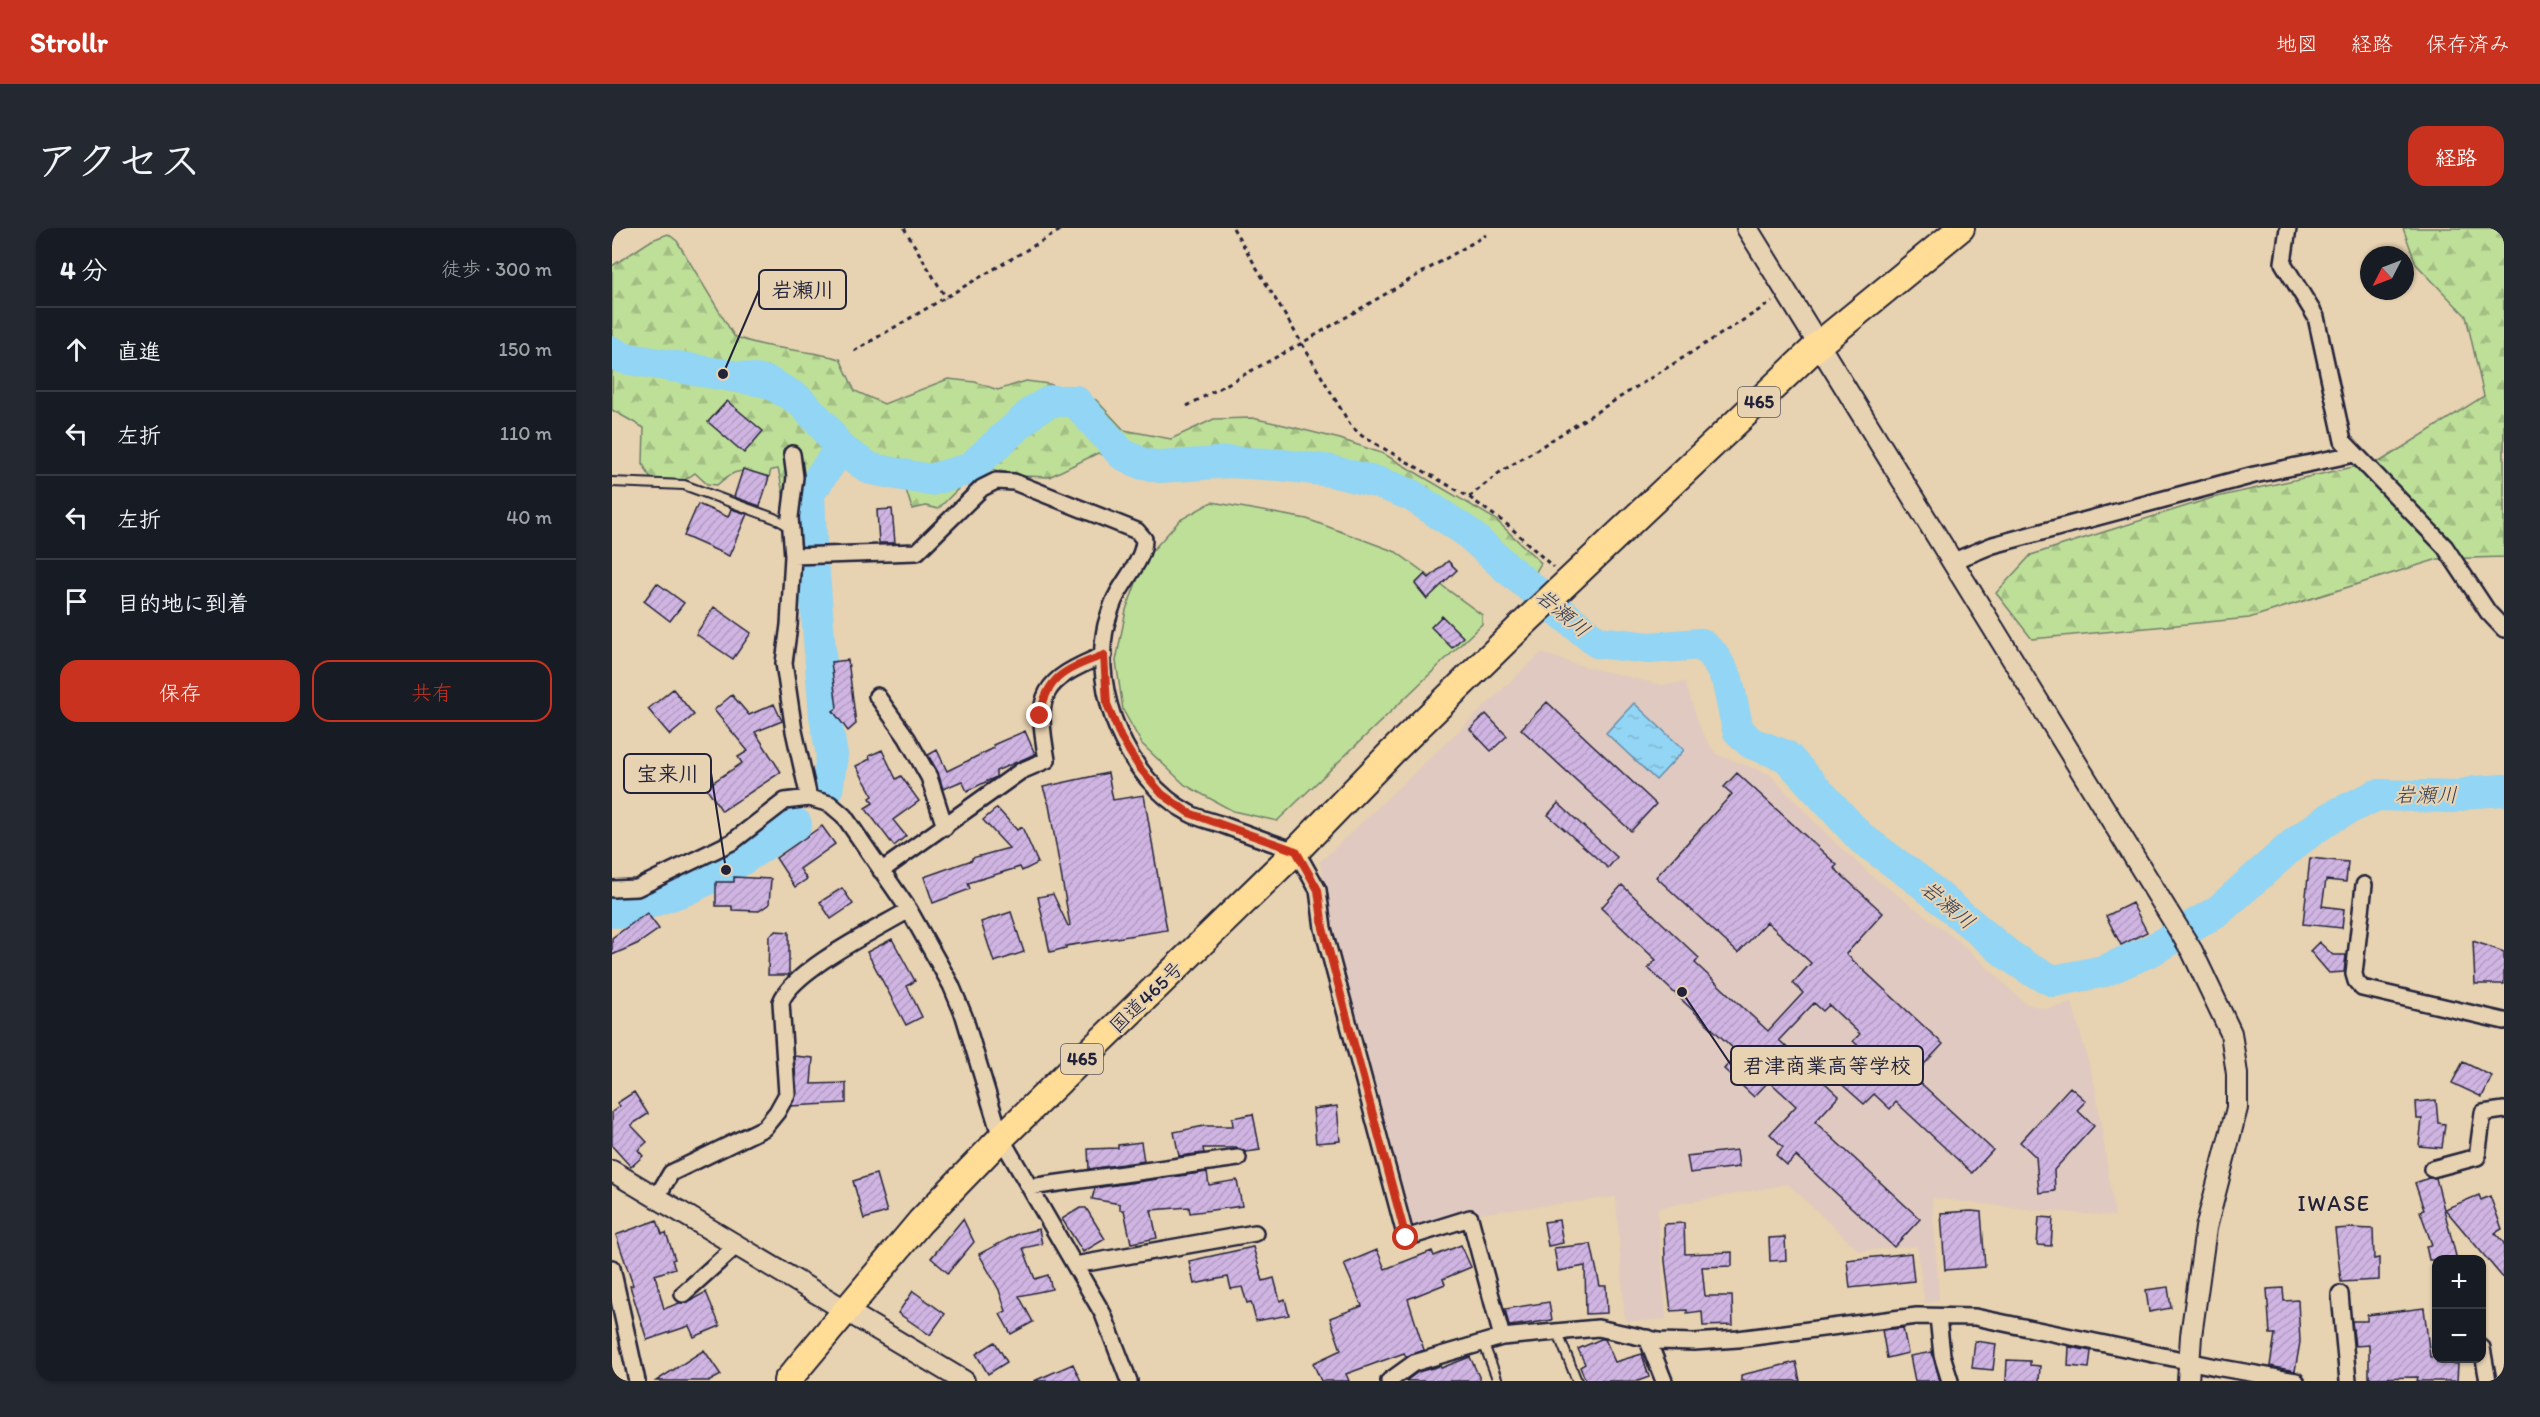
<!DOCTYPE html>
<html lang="ja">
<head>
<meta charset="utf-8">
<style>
  :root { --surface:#171b24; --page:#242831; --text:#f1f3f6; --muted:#9ea1a6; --line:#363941; --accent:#c8321e }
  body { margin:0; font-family:Itim,"Klee One",sans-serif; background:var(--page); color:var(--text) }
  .controls { position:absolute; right:18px; bottom:18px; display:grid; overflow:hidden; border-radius:12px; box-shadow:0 2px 4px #0004 }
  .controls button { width:54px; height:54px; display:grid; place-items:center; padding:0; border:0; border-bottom:2px solid var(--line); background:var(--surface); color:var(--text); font:30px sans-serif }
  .compass { position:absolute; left:1748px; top:18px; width:54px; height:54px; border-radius:50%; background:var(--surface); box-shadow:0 2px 4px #0004; rotate:228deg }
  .stop { position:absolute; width:18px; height:18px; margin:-14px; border:4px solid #c8321e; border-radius:50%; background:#fff }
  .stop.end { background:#c8321e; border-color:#fff; box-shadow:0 2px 6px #0008 }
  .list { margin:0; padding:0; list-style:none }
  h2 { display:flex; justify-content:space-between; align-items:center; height:78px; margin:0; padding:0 24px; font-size:26px }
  h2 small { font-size:20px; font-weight:400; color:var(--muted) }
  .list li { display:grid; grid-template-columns:39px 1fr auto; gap:18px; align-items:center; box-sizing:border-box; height:84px; padding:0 24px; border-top:2px solid var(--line) }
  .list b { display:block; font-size:22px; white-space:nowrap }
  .list em { font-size:20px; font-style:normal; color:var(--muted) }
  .actions { display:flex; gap:12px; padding:18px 24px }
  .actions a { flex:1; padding:14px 0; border:2px solid var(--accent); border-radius:18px; text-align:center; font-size:21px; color:var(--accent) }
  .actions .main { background:var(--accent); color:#fff }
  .icon { flex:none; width:33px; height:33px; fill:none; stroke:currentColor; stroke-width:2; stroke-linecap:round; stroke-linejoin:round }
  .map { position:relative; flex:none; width:1892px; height:1153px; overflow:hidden; border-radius:18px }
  header { display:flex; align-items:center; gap:36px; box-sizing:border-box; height:84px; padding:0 30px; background:var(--accent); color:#fff }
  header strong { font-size:28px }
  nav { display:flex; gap:33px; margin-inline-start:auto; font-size:21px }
  .intro { display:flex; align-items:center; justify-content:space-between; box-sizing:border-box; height:144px; padding:0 36px }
  h1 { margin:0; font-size:42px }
  .button { padding:15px 27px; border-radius:18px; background:var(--accent); color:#fff; font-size:21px; font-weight:700 }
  main { display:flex; gap:36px; padding:0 36px }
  aside { flex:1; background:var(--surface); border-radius:18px; box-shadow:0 2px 4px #0004 }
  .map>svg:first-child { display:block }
  .built { fill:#e0c9c0 }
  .forest { fill:url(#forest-firs); stroke:#70806a; stroke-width:1.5 }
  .park { fill:#bedf98; stroke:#70806a; stroke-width:1.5 }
  .water { fill:url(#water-ripples); stroke:#658daa; stroke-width:1.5 }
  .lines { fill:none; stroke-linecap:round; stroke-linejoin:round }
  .river { stroke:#92d5f4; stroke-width:32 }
  .building { fill:url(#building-hatch); stroke:#22223b; stroke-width:1.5 }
  .service-casing { stroke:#22223b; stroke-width:12 }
  .minor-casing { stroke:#22223b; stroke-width:20 }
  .tertiary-casing { stroke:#22223b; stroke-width:24 }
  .trunk-casing { stroke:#22223b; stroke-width:30 }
  .path { stroke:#22223b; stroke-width:3; stroke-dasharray:4.5 4.5; stroke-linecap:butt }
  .service { stroke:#e7d2b1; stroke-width:8 }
  .minor { stroke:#e7d2b1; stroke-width:15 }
  .tertiary { stroke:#e7d2b1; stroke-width:20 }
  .trunk { stroke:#ffdd96; stroke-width:26 }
  .route { stroke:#c8321e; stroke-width:8 }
  .labels { text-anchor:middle; stroke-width:4.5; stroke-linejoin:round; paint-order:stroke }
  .shield { fill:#e7d2b1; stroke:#5d575e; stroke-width:1.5 }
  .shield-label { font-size:18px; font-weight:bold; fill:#22223b }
  .street-label { font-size:20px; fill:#22223b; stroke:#e7d2b1 }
  .water-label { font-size:21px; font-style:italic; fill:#333d57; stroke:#e7d2b1 }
  .quarter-label { font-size:22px; letter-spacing:1.5px; fill:#22223b; stroke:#e7d2b1 }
  .leader { fill:none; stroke:#22223b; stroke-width:2 }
  .callout-dot { fill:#22223b; stroke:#e7d2b1; stroke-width:2 }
  .callout { fill:#e7d2b1; stroke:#22223b; stroke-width:2 }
  .callout-label { font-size:21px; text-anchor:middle; font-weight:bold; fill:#22223b }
</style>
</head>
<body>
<header>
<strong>Strollr</strong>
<nav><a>地図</a><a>経路</a><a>保存済み</a></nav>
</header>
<div class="intro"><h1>アクセス</h1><a class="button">経路</a></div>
<main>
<aside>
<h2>4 分<small>徒歩 · 300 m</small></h2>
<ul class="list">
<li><svg class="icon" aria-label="ahead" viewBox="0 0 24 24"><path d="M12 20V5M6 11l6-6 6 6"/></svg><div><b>直進</b></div><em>150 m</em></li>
<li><svg class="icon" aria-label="left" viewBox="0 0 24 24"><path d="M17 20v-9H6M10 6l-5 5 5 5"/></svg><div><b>左折</b></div><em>110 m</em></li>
<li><svg class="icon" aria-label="left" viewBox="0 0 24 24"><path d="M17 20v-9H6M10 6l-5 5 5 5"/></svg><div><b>左折</b></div><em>40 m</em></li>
<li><svg class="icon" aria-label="arrive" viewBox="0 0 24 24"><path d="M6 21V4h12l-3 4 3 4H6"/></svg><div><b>目的地に到着</b></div></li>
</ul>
<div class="actions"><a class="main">保存</a><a>共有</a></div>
</aside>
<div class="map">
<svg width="1892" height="1153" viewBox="0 0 1892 1153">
  <defs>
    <pattern id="forest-firs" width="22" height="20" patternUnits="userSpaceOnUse" patternTransform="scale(1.5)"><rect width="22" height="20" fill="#bedf98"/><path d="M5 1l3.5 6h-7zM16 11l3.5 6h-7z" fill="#a3bf84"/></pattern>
    <pattern id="water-ripples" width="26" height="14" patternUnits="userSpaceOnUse" patternTransform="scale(1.5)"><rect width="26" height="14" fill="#92d5f4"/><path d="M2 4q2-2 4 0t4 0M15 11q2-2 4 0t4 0" fill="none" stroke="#7eb7d2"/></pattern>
    <pattern id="building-hatch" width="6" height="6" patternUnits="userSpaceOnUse" patternTransform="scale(1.5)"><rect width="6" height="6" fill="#d0b5e2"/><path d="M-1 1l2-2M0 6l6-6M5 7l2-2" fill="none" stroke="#b29bc3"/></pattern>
  </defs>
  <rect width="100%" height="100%" fill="#e7d2b1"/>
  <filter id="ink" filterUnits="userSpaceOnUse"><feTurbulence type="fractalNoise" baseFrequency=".0167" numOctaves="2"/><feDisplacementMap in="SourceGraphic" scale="12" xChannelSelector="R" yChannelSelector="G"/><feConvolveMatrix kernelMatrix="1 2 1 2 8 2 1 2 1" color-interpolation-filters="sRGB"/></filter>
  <g filter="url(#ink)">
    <path class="built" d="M929 425 966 437 1050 457 1073 454 1089 503 1104 526 1157 546 1223 615 1259 647 1349 715 1413 775 1434 781 1460 775 1483 859 1503 988 1423 982 1320 970 1327 1071 1313 1076 1305 1018 1247 1023 1176 956 1045 980 1054 1091 1033 1093H1013L1004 969 856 987 803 1004 726 717 708 634Z"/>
    <path class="forest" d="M1791 0H1892V329L1826 331 1637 390 1420 411 1384 365 1419 327 1600 270 1769 233 1872 168 1854 88 1804 36Z
      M56 6 65 13 122 108C155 122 193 121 228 131L243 163 272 176 336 151 363 154 386 162 414 153 437 156 484 172 512 202 559 211 602 191 640 190 672 197 728 211 772 226 883 291 929 335 921 349 905 347 828 298 798 275 738 248 697 241 660 230H600L559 240 515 236 486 225 437 249 411 248 378 241 357 250 326 281 314 278 300 281 291 252 264 245 241 225 220 217 203 246C207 268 206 286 199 307 166 288 175 273 166 241L159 242 157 249C132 242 125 238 105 257L95 256 83 245 73 252 39 251 31 236 32 200 0 182V38L40 12Z"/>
    <path class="park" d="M600 274 695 291 784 324 870 387V396L665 593 621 583 573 557 530 516 511 482 504 433 514 382 533 331 568 292Z"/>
    <path class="water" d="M1022 475 1072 522 1044 552 994 505Z"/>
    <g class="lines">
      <path class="river" d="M0 124 11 130 156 154 187 172 212 198 228 221 259 241 318 252 357 241 423 182 439 173H463L510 226 531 236 548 239 618 234 669 237 719 243 768 255 799 267 855 304 895 340 985 414 1037 420 1089 416 1102 428 1115 451 1126 502 1139 515 1174 528 1249 610 1309 654 1395 726 1419 742 1442 753 1492 743 1540 722 1606 683 1683 615 1719 589 1765 567 1841 569 1863 564 1892 562
        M199 313 197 265 228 221
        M202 346 213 488 220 527 215 563
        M0 683 10 684 73 662 114 642 184 596"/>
    </g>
    <path class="building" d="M115 173 151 203 132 225 96 194Z
      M131 241 157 249 148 278 122 269Z
      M86 276 116 289 119 281 135 286 117 328 72 308Z
      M280 281 283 315H267L265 282Z
      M836 333 845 342 815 371 803 356 813 346 817 350Z
      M45 355 72 375 58 393 32 373Z
      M102 379 139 405 121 431 84 406Z
      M830 388 851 409 840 420 819 399Z
      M236 432 244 496 236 503 221 483 225 480 219 434Z
      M61 461 82 487 58 507 36 481Z
      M120 467 137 487 162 476 170 493 143 504 169 544 110 583 94 559 130 535 126 529 136 523 102 482Z
      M935 474 1044 576 1019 603 909 501Z
      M874 486 895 508 879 523 858 501Z
      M413 503 423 526 384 543V549L355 563 350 553 331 561 326 544 316 527 325 522 335 543 382 520 381 517Z
      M270 522 284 551 289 548 307 573 281 592 294 608 282 618 253 580 261 575 258 570 261 568 244 538 258 531 257 528Z
      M496 545 501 572 532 567 555 702 454 718V720L438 724 426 669 441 666 456 698 458 697 437 577 431 559Z
      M1125 545 1225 637 1222 640 1271 685 1234 726 1331 816 1301 848 1381 922 1360 945 1284 874 1278 881 1262 866 1252 876 1225 852 1252 823 1241 813 1248 806 1217 777 1211 783 1202 775 1167 812 1227 868 1203 894 1308 991 1282 1019 1184 928 1175 937 1164 927 1171 919 1158 906 1184 878 1157 853 1142 869 1112 841 1126 825 1036 740 1044 732 989 680 1010 657 1087 730 1083 735 1156 803 1191 765 1181 755 1199 735 1155 694 1126 725 1044 649 1120 566 1112 559Z
      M946 575 1005 629 996 640 936 587Z
      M385 580 405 602 410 599 426 635 410 643 408 639 356 655 358 661 321 675 312 649 360 632V630L397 620 371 592Z
      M210 598 223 616 188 641 195 651 183 659 164 630Z
      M1698 630 1736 634 1734 654 1714 652 1710 678 1732 681 1730 700 1691 696Z
      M122 649 159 651 157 676 147 683 120 682V678H104V654H122Z
      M230 660 241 676 219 691 208 674Z
      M1520 675 1535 704 1509 717 1494 688Z
      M399 684 412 724 382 734 369 694Z
      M35 685 47 701 27 715 0 727V710Z
      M164 703 177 704V747H156L157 708Z
      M280 711 303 753 295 758 310 789 294 797 255 724Z
      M1861 713 1892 724V756H1863Z
      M1707 714 1721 727H1734L1732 744 1717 745 1698 723Z
      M182 828 201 830 199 856 234 855V875L179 878 185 865Z
      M1851 834 1880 848 1870 869 1840 855Z
      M1458 859 1474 873 1465 882 1482 898 1442 942 1443 963 1427 965 1424 929 1408 914Z
      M22 864 36 886 19 897 35 914 26 922 31 928 19 939 0 918V884L8 878 5 875Z
      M1824 872 1826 895 1833 896 1830 920 1807 918 1810 891H1805L1804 874Z
      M725 878 728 913 704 915 701 881Z
      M641 886 648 922 634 924 625 920H591L592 925 567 928 562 904 592 898H621L620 890Z
      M529 914 532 933 477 941 476 921 506 920V917Z
      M1125 922 1127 939 1078 945 1075 928Z
      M595 944 597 957 625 952 630 978 578 985 577 979 539 982 545 1010 519 1015 512 982H508V976L480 971 483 960Z
      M264 946 275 984 252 991 241 953Z
      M1817 950H1824L1845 1032H1817L1814 1018 1820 1017 1808 983 1812 982 1803 955Z
      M1867 967 1869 972 1878 968 1890 1001 1883 1005 1892 1015V1051L1833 981Z
      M468 980H474L493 1011 471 1024 450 991Z
      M1359 983 1369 984 1373 1039 1333 1042 1329 985Z
      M1427 989 1441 990 1439 1018 1425 1017Z
      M351 991 362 1014 336 1045 319 1030Z
      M45 992 50 1006 54 1005 63 1031 60 1032 63 1040 43 1047 52 1081 67 1075H74L94 1064 108 1098 82 1109 77 1098 35 1112 18 1058 21 1057 4 1007Z
      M947 992 951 1015 936 1018 932 994Z
      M1072 995 1073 1026 1120 1024V1038L1090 1039 1093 1068H1120L1121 1097 1091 1098 1090 1083 1075 1085V1082L1059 1083 1053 1033 1052 996Z
      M1739 1000 1761 1001 1762 1031 1767 1030V1052L1729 1054 1723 1001Z
      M427 1001 430 1016 411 1020 423 1051 436 1047 440 1061 407 1068 421 1094 399 1106 388 1086 394 1083 387 1062 367 1026 406 1006Z
      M1173 1009 1174 1032 1158 1033 1157 1010Z
      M979 1016 988 1058H994L995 1085 974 1086 973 1038 946 1043 942 1020Z
      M849 1017 859 1039 831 1051 833 1056 796 1071 812 1122 794 1129 792 1125 734 1146 737 1153H709L701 1135 729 1122 718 1090 750 1078 732 1036 765 1022 773 1041 820 1023 822 1028Z
      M641 1019 651 1053 662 1050 668 1073 673 1071 677 1087 644 1093 639 1074 635 1075 630 1059 619 1061 616 1049 582 1056 577 1033Z
      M1299 1025 1302 1053 1238 1060 1235 1032Z
      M1556 1059 1559 1080 1537 1084 1534 1062Z
      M1671 1060 1672 1073 1686 1072 1688 1114 1683 1143 1658 1138 1663 1106H1658L1655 1061Z
      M301 1063 333 1086 318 1107 286 1085Z
      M937 1074 940 1092 897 1098 893 1081Z
      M1812 1080 1818 1129H1824L1825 1134 1846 1136 1845 1153H1805L1806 1149 1757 1150V1117L1743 1118 1740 1093H1755V1087Z
      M1291 1100 1296 1125 1275 1130 1270 1102Z
      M989 1111H993L1003 1134 1030 1126 1037 1149 1026 1153H974L968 1139 973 1136 966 1121Z
      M1363 1113 1384 1116 1381 1142 1360 1140Z
      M383 1114 395 1134 376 1146 364 1126Z
      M1457 1119 1479 1123 1477 1140 1456 1138Z
      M92 1122 109 1147 98 1153H44Z
      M1320 1124 1328 1153H1303L1298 1128Z
      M858 1129 869 1153H794L806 1144 828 1138 829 1140Z
      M1395 1132 1418 1133V1137L1428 1138 1427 1153H1394Z
      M1184 1134 1188 1153H1129V1147Z
      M461 1136 469 1153H422Z"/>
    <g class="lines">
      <defs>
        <path id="service" d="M0 254 72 257 162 290 179 299
          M945 1103 965 1153
          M871 1114 886 1153"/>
        <path id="minor" d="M1676 0 1671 35 1704 89 1731 213 1833 319 1876 384 1892 401
          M180 226 183 249 178 289 181 328 177 397 172 435 182 503 197 570
          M181 328 305 324 370 260 384 253 402 254 525 303 532 311C532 331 515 348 505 367 500 375 497 387 494 397 479 464 515 552 577 585 587 591 600 593 611 597 635 606 660 615 684 623L706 662 711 700 794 1010 858 990 890 1109
          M1339 334 1381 317 1642 247 1742 226
          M265 468 295 510 317 549 333 599
          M269 643 409 543 435 532C423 465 429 453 492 427
          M1752 657 1742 746 1744 753 1750 760 1892 793
          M0 661 25 660 120 614 173 573 197 570 218 576 232 588 297 682 339 757 352 788 389 910 491 1086 517 1153
          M1820 941 1865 929 1871 885 1892 882
          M418 959 626 930
          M44 970 59 945 152 900 165 884 175 866 169 774C181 742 265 701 297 682
          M463 1037 643 1005
          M0 1040 25 1153
          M71 1066 124 1018
          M1728 1066 1736 1153
          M1326 1089 1330 1127 1338 1153
          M1035 1110 1052 1153
          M1870 1120 1876 1153
          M777 1153 802 1135 890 1109 986 1100 1047 1113 1082 1114 1126 1111 1305 1088 1363 1089 1604 1139 1684 1153"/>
        <path id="tertiary" d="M1135 0 1580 723 1619 805 1625 846V880L1594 1000 1579 1108 1576 1153
          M0 943 352 1153"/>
        <path id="trunk" d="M175 1153 308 994 389 910 684 623 780 524 909 398 1206 117 1349 0"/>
      </defs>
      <use href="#service" class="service-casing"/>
      <use href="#minor" class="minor-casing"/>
      <use href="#tertiary" class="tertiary-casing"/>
      <use href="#trunk" class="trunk-casing"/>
      <path class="path" d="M292 0 334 70
        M621 0 739 198 750 208 857 269 897 298 941 339
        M0 4 7 0
        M242 123 452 0
        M575 178 690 115 874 7
        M857 269 887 245 1160 74"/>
      <use href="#service" class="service"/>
      <use href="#minor" class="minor"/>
      <use href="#tertiary" class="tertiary"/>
      <use href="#trunk" class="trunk"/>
    </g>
  </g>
  <g class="lines" filter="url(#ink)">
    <path class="route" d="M428 488C435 446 456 441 492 427L495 476 509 510 527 539 550 566 577 585 684 623 706 662 711 700 794 1010"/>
  </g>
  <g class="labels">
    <g class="shield">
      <rect x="1126" y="159" width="42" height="30" rx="4.5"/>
      <rect x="449" y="816" width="42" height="30" rx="4.5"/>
    </g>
    <g class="shield-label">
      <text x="1147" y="180">465</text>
      <text x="470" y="837">465</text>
    </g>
    <g class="street-label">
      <text transform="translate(534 769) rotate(-44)" y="7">国道465号</text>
    </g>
    <g class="water-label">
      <text transform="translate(951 385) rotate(40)" y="7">岩瀬川</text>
      <text x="1814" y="574">岩瀬川</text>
      <text transform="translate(1336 677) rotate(40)" y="7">岩瀬川</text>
    </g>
    <g class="quarter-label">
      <text x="1722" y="983">IWASE</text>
    </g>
  </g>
  <path class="leader" d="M111 146L147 62M114 642L99 545M1070 764L1119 837"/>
  <g class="callout-dot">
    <circle cx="111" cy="146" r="6"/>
    <circle cx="114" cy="642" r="6"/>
    <circle cx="1070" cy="764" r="6"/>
  </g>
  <g class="callout">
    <rect x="147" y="42" width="87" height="39" rx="6"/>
    <rect x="12" y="526" width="87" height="39" rx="6"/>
    <rect x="1119" y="818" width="192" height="39" rx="6"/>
  </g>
  <g class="callout-label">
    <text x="191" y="69">岩瀬川</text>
    <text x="56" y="553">宝来川</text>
    <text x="1215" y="845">君津商業高等学校</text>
  </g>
</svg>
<div class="controls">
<button>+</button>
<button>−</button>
</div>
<svg class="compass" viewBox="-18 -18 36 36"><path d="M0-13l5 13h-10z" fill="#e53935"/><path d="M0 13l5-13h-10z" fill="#9ea1a6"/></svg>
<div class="stop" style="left:794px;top:1010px"></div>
<div class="stop end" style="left:428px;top:488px"></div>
</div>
</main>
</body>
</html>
